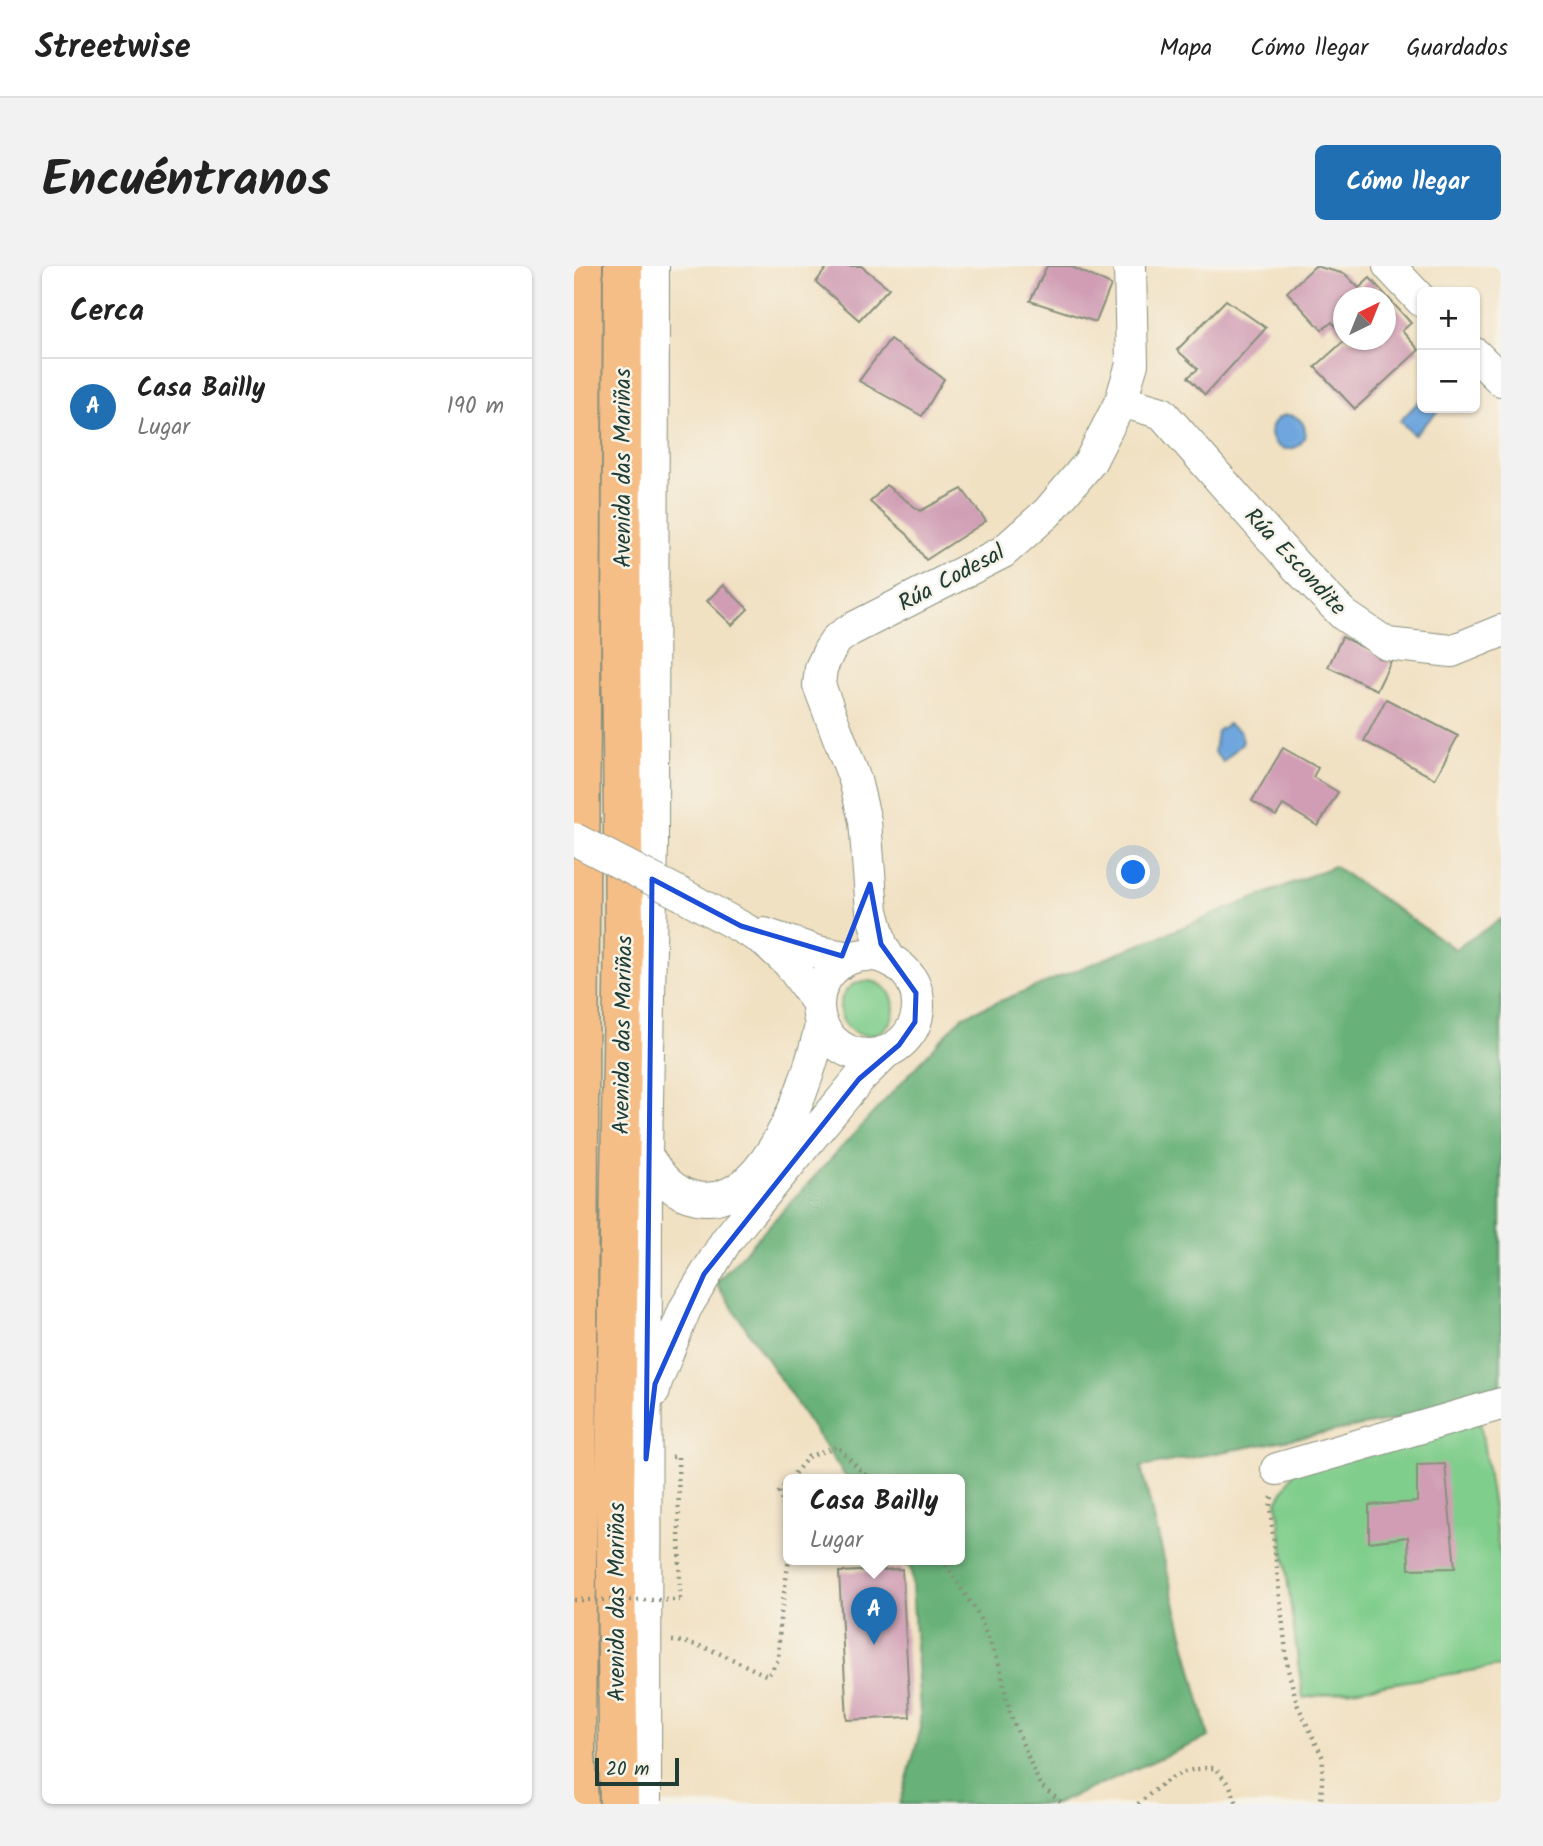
<!DOCTYPE html>
<html lang="es">
<head>
<meta charset="utf-8">
<style>
  :root { --surface:#fff; --page:#f2f2f2; --text:#222; --muted:#767676; --line:#e0e0e0; --accent:#1f6fb2 }
  body { margin:0; font-family:Kalam,sans-serif; background:var(--page); color:var(--text) }
  .controls { position:absolute; right:21px; top:21px; display:grid; overflow:hidden; border-radius:10px; box-shadow:0 2px 5px #0004 }
  .controls button { width:63px; height:63px; display:grid; place-items:center; padding:0; border:0; border-bottom:2px solid var(--line); background:var(--surface); color:var(--text); font:35px sans-serif }
  .compass { position:absolute; left:759px; top:21px; width:63px; height:63px; border-radius:50%; background:var(--surface); box-shadow:0 2px 5px #0004; rotate:43deg }
  .scale { position:absolute; left:21px; bottom:18px; width:84px; box-sizing:border-box; padding-left:7px; border:4px solid #1f3d34; border-top:0; font-size:19px; line-height:24px; white-space:nowrap; color:#1f3d34; -webkit-text-stroke:5px #f7f3e8; paint-order:stroke }
  .you { position:absolute; left:560px; top:607px; width:24px; height:24px; margin:-18px; border:5px solid #fff; border-radius:50%; background:#1a73e8; box-shadow:0 0 0 10px #1a73e833 }
  .badge { display:grid; place-items:center; width:46px; height:46px; border-radius:50%; background:var(--accent); color:#fff; font-size:23px; font-weight:700 }
  .pin { position:absolute; translate:-50% -58px; filter:drop-shadow(0 2px 4px #0008) }
  .pin::after { content:''; position:absolute; top:37px; width:24px; height:21px; background:inherit; clip-path:polygon(0 0,100% 0,50% 100%) }
  .popup { position:absolute; left:209px; top:1208px; width:182px; height:91px; box-sizing:border-box; display:grid; place-content:center; border-radius:10px; background:var(--surface); filter:drop-shadow(0 2px 5px #0005); font-size:23px; white-space:nowrap; color:var(--muted) }
  .popup b { font-size:26px; color:var(--text) }
  .popup::after { content:''; position:absolute; left:50%; top:100%; margin-left:-14px; border:14px solid transparent; border-top-color:var(--surface) }
  .list { margin:0; padding:0; list-style:none }
  h2 { display:flex; justify-content:space-between; align-items:center; height:91px; margin:0; padding:0 28px; font-size:30px }
  h2 small { font-size:23px; font-weight:400; color:var(--muted) }
  .list li { display:grid; grid-template-columns:46px 1fr auto; gap:21px; align-items:center; box-sizing:border-box; height:98px; padding:0 28px; border-top:2px solid var(--line) }
  .list b { display:block; font-size:26px; white-space:nowrap }
  .list p { margin:0; font-size:23px; white-space:nowrap; color:var(--muted) }
  .list em { font-size:23px; font-style:normal; color:var(--muted) }
  .map { position:relative; flex:none; width:927px; height:1538px; overflow:hidden; border-radius:10px }
  header { display:flex; align-items:center; gap:42px; box-sizing:border-box; height:98px; padding:0 35px; background:var(--surface); border-bottom:2px solid var(--line) }
  header strong { font-size:33px }
  nav { display:flex; gap:38px; margin-inline-start:auto; font-size:24px }
  .intro { display:flex; align-items:center; justify-content:space-between; box-sizing:border-box; height:168px; padding:0 42px }
  h1 { margin:0; font-size:49px }
  .button { padding:18px 32px; border-radius:10px; background:var(--accent); color:#fff; font-size:24px; font-weight:700 }
  main { display:flex; gap:42px; padding:0 42px }
  aside { flex:1; background:var(--surface); border-radius:10px; box-shadow:0 2px 5px #0004 }
  .map>svg:first-child { display:block }
  .green { fill:#80ce8c; stroke:#508660; stroke-width:2 }
  .forest { fill:#68b178; stroke:#447756; stroke-width:2 }
  .water { fill:#6ea6dd; stroke:#467288; stroke-width:2 }
  .building { fill:#d09db4 }
  .lines { fill:none; stroke-linecap:round; stroke-linejoin:round }
  .minor-casing { stroke:#888f7c; stroke-width:34 }
  .trunk-casing { stroke:#888f7c; stroke-width:41 }
  .path { stroke:#888f7c; stroke-width:4.5; stroke-dasharray:2 5; stroke-linecap:butt }
  .minor { stroke:#fff; stroke-width:32 }
  .trunk { stroke:#f6be87; stroke-width:38 }
  .minor-bridge-casing { stroke:#888f7c; stroke-width:34; stroke-linecap:butt }
  .path-bridge { stroke:#888f7c; stroke-width:4.5; stroke-dasharray:2 5; stroke-linecap:butt }
  .minor-bridge { stroke:#fff; stroke-width:32 }
  .marked { fill:none; stroke:#1d4ed8; stroke-width:5; stroke-linejoin:round }
  .labels { text-anchor:middle; stroke-width:5; stroke-linejoin:round; paint-order:stroke }
  .street-label { font-size:23px; fill:#1f3d34; stroke:#f7f3e8 }
</style>
</head>
<body>
<header>
<strong>Streetwise</strong>
<nav><a>Mapa</a><a>Cómo llegar</a><a>Guardados</a></nav>
</header>
<div class="intro"><h1>Encuéntranos</h1><a class="button">Cómo llegar</a></div>
<main>
<aside>
<h2>Cerca<small></small></h2>
<ul class="list">
<li><span class="badge">A</span><div><b>Casa Bailly</b><p>Lugar</p></div><em>190 m</em></li>
</ul>
</aside>
<div class="map">
<svg width="927" height="1538" viewBox="0 0 927 1538">
  <rect width="100%" height="100%" fill="#f7f3e8"/>
  <filter id="ink" filterUnits="userSpaceOnUse"><feTurbulence type="fractalNoise" baseFrequency=".0143" numOctaves="2"/><feDisplacementMap in="SourceGraphic" scale="14" xChannelSelector="R" yChannelSelector="G"/><feConvolveMatrix kernelMatrix="1 2 1 2 8 2 1 2 1" color-interpolation-filters="sRGB"/></filter>
  <filter id="wash" filterUnits="userSpaceOnUse"><feTurbulence type="fractalNoise" baseFrequency=".00686" numOctaves="4" result="noise"/><feDisplacementMap in="SourceGraphic" scale="28" xChannelSelector="R" yChannelSelector="G"/><feGaussianBlur stdDeviation="1.57" result="paint"/><feColorMatrix in="noise" values="0 0 0 0 0 0 0 0 0 0 0 0 0 0 0 0 0 1.4 0 .05"/><feComposite in="paint" operator="in"/></filter>
  <g filter="url(#wash)">
    <rect width="100%" height="100%" fill="#f1e1c3"/>
    <path class="green" d="M266 742a27 27 0 1 1 54 0a27 27 0 1 1-54 0Z
      M906 1154 927 1298V1400L729 1432 703 1236 722 1202Z"/>
    <path class="forest" d="M760 600 881 683 927 653V1122L820 1154 567 1201 635 1471 481 1538H326L347 1462 337 1304 329 1293H386V1213H273L142 1017 389 750Z"/>
    <path class="water" d="M848 132V142H867L840 169 826 155Z
      M697 166a17 17 0 1 1 34 0a17 17 0 1 1-34 0Z
      M654 458 666 465 669 476 649 496 640 486 643 465Z"/>
    <g id="blocks">
      <path class="building" d="M254 0H287L315 22 285 54 242 16Z
        M473 0H496L537 19 522 56 456 35Z
        M741 0 771 8 785 22 796 12 837 57 828 65 845 84 781 143 741 101 771 74H811V32H769V68L758 56 748 64 713 26Z
        M652 34 692 62 631 129 614 111 624 103 603 84Z
        M316 73 370 113 348 150 285 115Z
        M312 219 346 245 388 223 412 255 352 294 333 268 296 236Z
        M149 319 174 343 158 359 133 335Z
        M768 371 817 395 803 424 754 401Z
        M812 433 884 470 861 513 790 475Z
        M709 482 744 502 739 511 764 526 744 560 709 539 702 550 678 535Z
        M871 1198 881 1302 835 1303 834 1271 795 1276V1239L843 1236V1199Z
        M328 1303 336 1451 273 1454 265 1306Z"/>
    </g>
  </g>
  <g filter="url(#ink)">
    <use href="#blocks" fill-opacity="0" stroke="#888f7c" stroke-width="2"/>
    <g class="lines">
      <defs>
        <path id="minor" d="M815 0 848 35
          M901 88 927 114
          M547 135 588 147 722 300 770 349 813 378 878 385 927 365
          M109 629 190 674 215 697 244 737
          M190 668 244 686 276 692
          M244 739a50 50 0 1 1 100 0a50 50 0 1 1-100 0Z
          M316 694 307 678 298 645 291 555 281 514 245 419 247 402 255 385 263 373 276 364 429 286 474 246 516 196 547 135 558 98 556 0
          M72 889C85 910 99 928 123 932 193 945 236 811 247 759
          M80 1125 81 1118 111 1043 152 975 285 813 312 786
          M703 1203 927 1138
          M71 1538 72 889 78 575 79 0"/>
        <path id="trunk" d="M5 1538 2 1489C2 993 9 496 9 0
          M45 1538 41 1228 50 663 47 370 49 0"/>
      </defs>
      <use href="#minor" class="minor-casing"/>
      <use href="#trunk" class="trunk-casing"/>
      <path class="path" d="M98 1191 104 1190 106 1334
        M216 1213 234 1191 263 1180 295 1213
        M214 1215 205 1226 214 1255
        M698 1231 696 1241 714 1404 724 1440 749 1492 747 1538
        M368 1293 404 1348 426 1400 436 1448 466 1519 489 1538
        M98 1375C130 1376 164 1397 194 1410L204 1394 206 1354 215 1293
        M564 1538C590 1516 605 1501 641 1502L656 1520 663 1538"/>
      <use href="#minor" class="minor"/>
      <use href="#trunk" class="trunk"/>
      <defs>
        <path id="minor-bridge" d="M0 573 109 629"/>
      </defs>
      <use href="#minor-bridge" class="minor-bridge-casing"/>
      <path class="path-bridge" d="M0 1334H106"/>
      <use href="#minor-bridge" class="minor-bridge"/>
    </g>
  </g>
  <path class="marked" d="M78 613 167 660 268 690 296 618 307 678 342 727 341 756 325 779 285 813 130 1008 81 1118 72 1193Z"/>
  <g class="labels">
    <g class="street-label">
      <text transform="translate(48 202) rotate(-90)" y="8">Avenida das Mariñas</text>
      <text transform="translate(722 295) rotate(47)" y="8">Rúa Escondite</text>
      <text transform="translate(377 311) rotate(-28)" y="8">Rúa Codesal</text>
      <text transform="translate(48 769) rotate(-89)" y="8">Avenida das Mariñas</text>
      <text transform="translate(42 1336) rotate(-90)" y="8">Avenida das Mariñas</text>
    </g>
  </g>
</svg>
<div class="controls">
<button>+</button>
<button>−</button>
</div>
<svg class="compass" viewBox="-18 -18 36 36"><path d="M0-13l5 13h-10z" fill="#e53935"/><path d="M0 13l5-13h-10z" fill="#767676"/></svg>
<div class="scale">20 m</div>
<div class="you"></div>
<div class="pin badge" style="left:300px;top:1379px">A</div>
<div class="popup"><b>Casa Bailly</b>Lugar</div>
</div>
</main>
</body>
</html>
